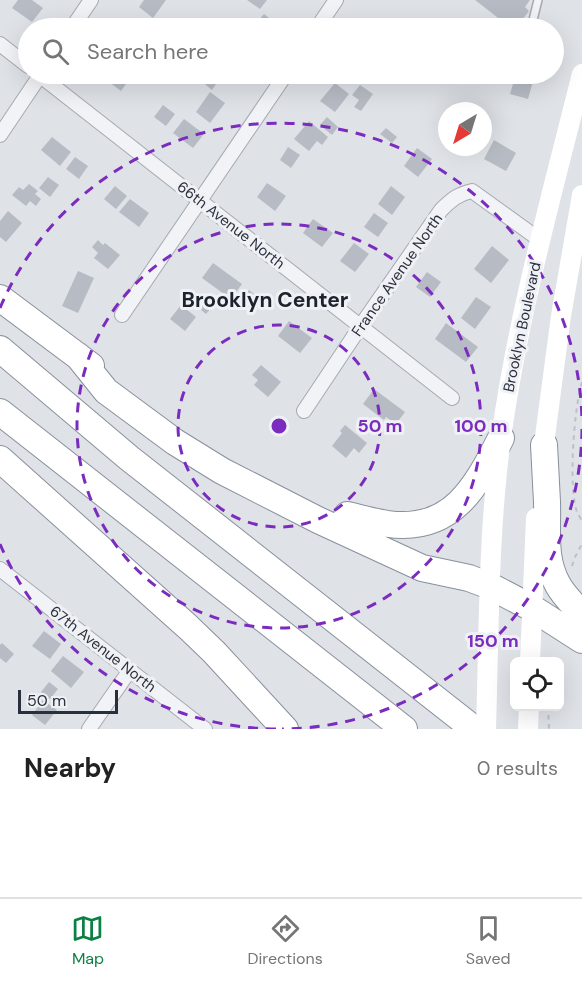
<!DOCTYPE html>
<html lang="en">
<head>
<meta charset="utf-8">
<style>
  :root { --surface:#fff; --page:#f2f2f2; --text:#222; --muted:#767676; --line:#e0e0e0; --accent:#0b8043 }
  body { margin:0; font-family:"DM Sans",sans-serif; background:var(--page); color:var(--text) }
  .controls { position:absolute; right:18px; bottom:18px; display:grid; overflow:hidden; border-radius:9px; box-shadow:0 6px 24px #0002 }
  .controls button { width:54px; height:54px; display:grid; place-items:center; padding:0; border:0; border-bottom:2px solid var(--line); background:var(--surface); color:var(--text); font:30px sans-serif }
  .compass { position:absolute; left:438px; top:102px; width:54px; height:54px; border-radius:50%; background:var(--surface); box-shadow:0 6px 24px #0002; rotate:218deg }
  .scale { position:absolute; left:18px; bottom:15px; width:100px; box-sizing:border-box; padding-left:6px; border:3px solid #29303d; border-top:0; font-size:16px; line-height:21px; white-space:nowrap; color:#29303d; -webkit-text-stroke:4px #eff1f5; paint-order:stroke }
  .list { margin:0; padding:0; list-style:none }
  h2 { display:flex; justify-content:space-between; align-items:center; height:78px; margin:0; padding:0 24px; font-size:26px }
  h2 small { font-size:20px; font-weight:400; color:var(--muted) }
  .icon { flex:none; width:33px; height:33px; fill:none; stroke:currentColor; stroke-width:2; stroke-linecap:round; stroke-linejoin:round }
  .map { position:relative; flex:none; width:582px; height:729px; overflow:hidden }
  .search { position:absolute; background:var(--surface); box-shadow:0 6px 24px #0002; left:18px; right:18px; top:18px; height:66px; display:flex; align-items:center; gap:15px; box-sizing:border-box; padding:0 21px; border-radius:33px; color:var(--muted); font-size:22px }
  .sheet { height:168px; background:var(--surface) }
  nav { display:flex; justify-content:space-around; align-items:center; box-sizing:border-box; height:84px; border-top:2px solid var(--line); background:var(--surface); font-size:16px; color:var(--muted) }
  nav a { display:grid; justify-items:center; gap:3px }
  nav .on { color:var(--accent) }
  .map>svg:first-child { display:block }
  .building { fill:#b7bcc4 }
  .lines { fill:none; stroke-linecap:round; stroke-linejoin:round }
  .service-casing { stroke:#a5a9b1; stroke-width:10 }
  .minor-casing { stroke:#a5a9b1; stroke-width:16 }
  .motorway-casing { stroke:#88909d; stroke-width:28 }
  .path { stroke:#bec0c6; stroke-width:2; stroke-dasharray:4.5 4.5; stroke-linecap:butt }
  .service { stroke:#f2f3f6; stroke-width:7 }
  .minor { stroke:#f2f3f6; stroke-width:14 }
  .secondary { stroke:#fff; stroke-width:20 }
  .motorway { stroke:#fff; stroke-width:26 }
  .ring { fill:none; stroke:#7b2cbf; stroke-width:3; stroke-dasharray:10 8 }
  .labels { text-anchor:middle; stroke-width:6; stroke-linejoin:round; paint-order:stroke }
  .street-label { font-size:15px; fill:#29303d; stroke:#eff1f5 }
  .district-label { font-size:21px; font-weight:bold; fill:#1c222e; stroke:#eff1f5 }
  .centre { fill:#7b2cbf; stroke:#eff1f5; stroke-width:3 }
  .ring-label { font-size:18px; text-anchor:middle; font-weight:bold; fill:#7b2cbf; stroke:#eff1f5; stroke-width:6; stroke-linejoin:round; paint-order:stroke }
</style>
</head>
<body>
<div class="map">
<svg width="582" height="729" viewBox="0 0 582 729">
  <rect width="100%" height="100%" fill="#dfe2e7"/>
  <path class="building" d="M18 0H32L43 8 32 22 12 8Z
    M144 0H166L153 18 139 7Z
    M247 0H267L260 9Z
    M475 0H530L525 7 529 11 516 28H511Z
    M264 14 278 25 275 28H252Z
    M98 74H126L131 77 121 91Z
    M205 74H209L218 81 212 90 200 80Z
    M516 74H535L528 99 510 94Z
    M335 83 349 94 335 112 320 101Z
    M360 85 373 94 361 111 354 107 359 100 352 95Z
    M210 92 225 103 210 123 196 112Z
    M163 105 175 114 166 126 154 117Z
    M327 117 338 127 332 135 320 125Z
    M184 119 204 134 193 148 173 133Z
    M309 121 328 137 322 145 317 141 309 151 294 139Z
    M386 128 397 137 392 143 380 134Z
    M52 137 71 152 60 166 41 150Z
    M494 140 516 153 506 171 484 159Z
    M288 147 300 155 291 168 280 160Z
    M417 148 432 159 418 177 404 166Z
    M75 157 88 166 79 179 66 169Z
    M48 177 59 185 50 197 39 188Z
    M267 183 286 196 275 211 257 197Z
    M29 184 38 191 35 194 41 199 36 206 30 201 26 206 12 195 19 187 23 190Z
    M115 186 127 196 116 209 104 199Z
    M391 186 405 197 392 215 378 204Z
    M130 199 149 213 139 227 119 212Z
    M8 211 22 223 6 242 0 237V221Z
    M374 213 388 223 378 237 364 227Z
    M313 219 333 233 322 247 303 233Z
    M98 240 103 245 105 243 120 255 108 269 94 258 98 253 92 247Z
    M354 243 369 254 355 272 340 261Z
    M492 246 509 260 491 283 474 269Z
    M213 263 242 284 231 299 202 278Z
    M78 271 94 278 78 313 62 306Z
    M427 272 441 282 430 297 416 287Z
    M249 290 260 299 250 311 239 302Z
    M476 297 491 307 475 329 461 318Z
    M200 298 212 307 206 314 195 305Z
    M181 305 196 317 185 331 170 319Z
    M289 321 312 338 300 353 278 336Z
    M446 323 478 347 466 362 435 339Z
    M261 365 281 382 268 397 254 385 258 380 252 375Z
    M374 389 405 412 396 424 386 417 384 420 363 404Z
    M345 425 367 443 359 453 354 448 346 458 332 446 342 433 340 431Z
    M44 631 61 644 50 659 32 646Z
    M2 643 14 654 6 663 0 658V645Z
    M63 656 84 672 71 688 51 671Z
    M49 682 58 689 50 699 41 692Z
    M43 700 57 710 45 725 32 715Z"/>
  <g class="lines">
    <defs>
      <path id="service" d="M531 28 538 0"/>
      <path id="minor" d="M72 28 91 0
        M317 28 336 0
        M0 44 28 66
        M38 74 452 398
        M0 135 41 74
        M122 315 286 74
        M304 411 360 327 441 210C451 200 458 194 472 191L540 240
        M0 569 205 729
        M89 729 130 670"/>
      <path id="motorway" d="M0 298 91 366
        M0 349 129 458 474 729
        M78 356 106 391 175 442 222 471 318 520 422 568 469 578 490 586 532 608 582 640
        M0 412 404 729
        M544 445C545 464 546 483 547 502 548 531 543 559 558 585 564 596 574 605 582 614
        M0 459 188 627 214 652 285 729
        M347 515C360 518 374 522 388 524 452 533 476 487 501 438"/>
    </defs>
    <use href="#service" class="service-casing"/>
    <use href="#minor" class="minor-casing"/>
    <use href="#motorway" class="motorway-casing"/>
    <path class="path" d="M582 382C574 408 568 487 577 512 578 514 581 519 582 521
      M572 566 575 557 582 544
      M548 706 549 729"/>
    <use href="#service" class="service"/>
    <use href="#minor" class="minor"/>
    <path class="secondary" d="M542 459 561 316 582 195
      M530 662 536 518
      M486 729C489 632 488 534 501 438 518 315 552 194 582 74
      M528 729 529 706"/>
    <use href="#motorway" class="motorway"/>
  </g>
  <g class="ring">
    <circle cx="279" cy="426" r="101"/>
    <circle cx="279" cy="426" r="202"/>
    <path d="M582 429A303 303 0 0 1 282 729M276 729A303 303 0 0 1 0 544M0 308A303 303 0 0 1 582 423"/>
  </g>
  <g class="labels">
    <g class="street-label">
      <text transform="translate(231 225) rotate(38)" y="5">66th Avenue North</text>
      <text transform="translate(397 275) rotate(-55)" y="5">France Avenue North</text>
      <text transform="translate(522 327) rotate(-78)" y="5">Brooklyn Boulevard</text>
      <text transform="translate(103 649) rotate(38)" y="5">67th Avenue North</text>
    </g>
    <g class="district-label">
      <text x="265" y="307">Brooklyn Center</text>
    </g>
  </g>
  <circle cx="279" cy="426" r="9" class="centre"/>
  <g class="ring-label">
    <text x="380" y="432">50 m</text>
    <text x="481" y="432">100 m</text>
    <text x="493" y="647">150 m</text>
  </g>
</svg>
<div class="controls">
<button><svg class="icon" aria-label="locate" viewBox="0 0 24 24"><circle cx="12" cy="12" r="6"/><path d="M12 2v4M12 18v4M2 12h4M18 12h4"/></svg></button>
</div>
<svg class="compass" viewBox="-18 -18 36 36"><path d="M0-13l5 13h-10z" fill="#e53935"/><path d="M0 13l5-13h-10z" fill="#767676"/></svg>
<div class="scale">50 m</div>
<div class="search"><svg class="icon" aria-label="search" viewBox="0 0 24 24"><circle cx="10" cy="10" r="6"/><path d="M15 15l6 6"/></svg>Search here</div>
</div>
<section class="sheet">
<h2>Nearby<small>0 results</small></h2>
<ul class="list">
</ul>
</section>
<nav>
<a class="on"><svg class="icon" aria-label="map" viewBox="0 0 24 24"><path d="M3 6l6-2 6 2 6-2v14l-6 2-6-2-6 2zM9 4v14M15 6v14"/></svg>Map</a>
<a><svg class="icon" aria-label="directions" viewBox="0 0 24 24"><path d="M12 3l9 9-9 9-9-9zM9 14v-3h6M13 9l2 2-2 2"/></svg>Directions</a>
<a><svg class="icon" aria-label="saved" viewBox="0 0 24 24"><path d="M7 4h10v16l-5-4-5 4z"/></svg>Saved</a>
</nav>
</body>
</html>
